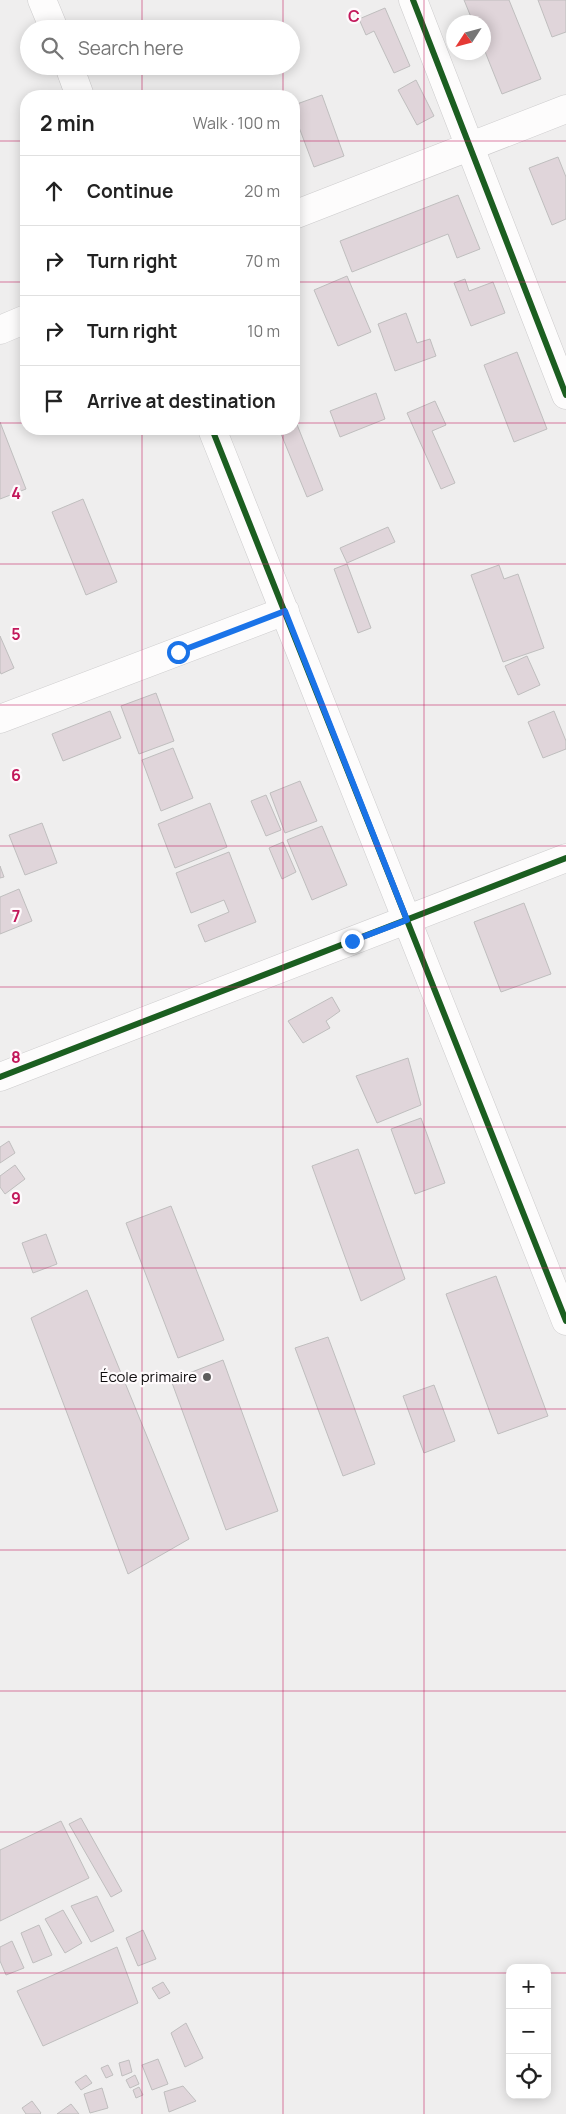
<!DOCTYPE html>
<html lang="en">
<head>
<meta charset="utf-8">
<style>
  :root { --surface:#fff; --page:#f2f2f2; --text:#222; --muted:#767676; --line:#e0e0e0 }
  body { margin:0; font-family:Manrope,sans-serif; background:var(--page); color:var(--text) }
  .controls { position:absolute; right:15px; bottom:15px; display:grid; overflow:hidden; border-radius:10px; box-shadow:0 2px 12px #0003 }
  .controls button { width:45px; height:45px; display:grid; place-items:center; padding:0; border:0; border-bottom:1px solid var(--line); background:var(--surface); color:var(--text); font:25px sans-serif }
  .compass { position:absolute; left:446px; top:15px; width:45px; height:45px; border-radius:50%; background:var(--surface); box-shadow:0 2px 12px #0003; rotate:234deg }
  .stop { position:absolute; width:15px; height:15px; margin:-11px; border:4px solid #1a73e8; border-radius:50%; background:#fff }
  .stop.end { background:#1a73e8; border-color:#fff; box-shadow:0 1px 5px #0008 }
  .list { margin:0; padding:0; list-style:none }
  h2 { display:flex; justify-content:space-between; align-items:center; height:65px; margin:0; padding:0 20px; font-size:21px }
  h2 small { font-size:16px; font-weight:400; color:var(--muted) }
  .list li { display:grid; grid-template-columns:32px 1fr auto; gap:15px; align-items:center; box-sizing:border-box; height:70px; padding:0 20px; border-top:1px solid var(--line) }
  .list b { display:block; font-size:19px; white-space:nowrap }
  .list em { font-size:16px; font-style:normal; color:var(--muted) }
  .icon { flex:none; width:28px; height:28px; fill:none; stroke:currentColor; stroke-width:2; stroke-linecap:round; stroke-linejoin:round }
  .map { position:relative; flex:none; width:566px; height:2114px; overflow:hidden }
  .search { position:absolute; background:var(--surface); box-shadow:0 2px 12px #0003; left:20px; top:20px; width:280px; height:55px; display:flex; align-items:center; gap:12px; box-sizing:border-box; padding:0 18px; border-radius:28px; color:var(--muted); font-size:19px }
  .panel { position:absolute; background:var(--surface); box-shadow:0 2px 12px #0003; left:20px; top:90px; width:280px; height:345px; border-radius:20px }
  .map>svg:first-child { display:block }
  .building { fill:#e0d5da; stroke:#bfbebe }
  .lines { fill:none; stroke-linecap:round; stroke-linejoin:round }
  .minor-casing { stroke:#cdcccd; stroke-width:29 }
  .minor { stroke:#fdfcfc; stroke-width:28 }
  .cycleway-casing { stroke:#fefafc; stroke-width:9 }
  .cycleway { stroke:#1b5e20; stroke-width:6 }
  .route { stroke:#1a73e8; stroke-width:6 }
  .grid { fill:none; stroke:#c2185b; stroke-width:1; stroke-opacity:0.55 }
  .poi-dot { fill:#5d5c5c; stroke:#fefafc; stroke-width:2 }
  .labels { text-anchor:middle; stroke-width:4.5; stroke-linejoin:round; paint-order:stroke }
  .poi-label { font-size:15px; fill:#0f0d0e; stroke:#fefafc; text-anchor:end }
  .grid-label { font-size:16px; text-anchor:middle; font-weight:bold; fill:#c2185b; stroke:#fefafc; stroke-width:4.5; stroke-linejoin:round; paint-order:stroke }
</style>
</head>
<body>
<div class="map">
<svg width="566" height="2114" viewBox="0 0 566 2114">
  <rect width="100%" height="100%" fill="#efeeee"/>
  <path class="building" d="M464 0H509L541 79 502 94 484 49V22H473Z
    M538 0H566V32L552 37Z
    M385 8 410 66 394 73 374 31 366 35 359 19Z
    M416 80 434 116 417 125 398 90Z
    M322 95 344 156 314 167 294 114V105Z
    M558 157 566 177V219L552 225 529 168Z
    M458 195 480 249 457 258 448 234 352 272 340 241Z
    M347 276 371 332 338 346 314 290Z
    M465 279 469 291 493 282 505 313 471 326 454 283Z
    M406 313 417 343 430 339 436 356 395 371 378 324Z
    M517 352 547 429 514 442 484 365Z
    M376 393 385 419 340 437 330 411Z
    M435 401 446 425 432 431 455 483 441 489 407 413Z
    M0 422 26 489 0 499Z
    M294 422H296L323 490 307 497 279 429H294Z
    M83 499 117 582 86 595 52 512Z
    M388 527 395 542 347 563 340 548Z
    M347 564 371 628 358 633 334 569Z
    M499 565 504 579 518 574 544 648 503 662 471 575Z
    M0 636 14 668 1 674 0 671Z
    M527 656 540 685 518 695 505 666Z
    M156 693 174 741 139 754 121 706Z
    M110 711 121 738 63 761 52 734Z
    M554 711 566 741V749L543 758 528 722Z
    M173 748 193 798 161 811 142 760Z
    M300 781 317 821 285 833 270 793Z
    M266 795 281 830 266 836 251 801Z
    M210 803 227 847 175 868 158 824Z
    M42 823 57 863 25 875 9 835Z
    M322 826 347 885 312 900 287 840Z
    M283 842 296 872 282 879 269 848Z
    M229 852 256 922 205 942 198 925 229 912 224 900 191 913 176 873Z
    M0 866 4 877 0 878Z
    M19 889 32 921 0 934V897Z
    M524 903 551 974 501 992 474 922Z
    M332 997 340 1011 326 1021 330 1028 303 1043 288 1021Z
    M408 1058 421 1105 377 1123 356 1076Z
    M421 1118 445 1183 415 1194 391 1129Z
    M9 1141 15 1153 0 1163V1147Z
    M358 1149 405 1279 361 1301 312 1166Z
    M15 1165 25 1179 5 1194 0 1187V1176Z
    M171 1206 224 1340 178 1358 126 1223Z
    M46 1234 57 1264 33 1273 22 1243Z
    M496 1276 548 1416 498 1434 446 1294Z
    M87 1290 189 1539 128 1574 31 1318Z
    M328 1337 375 1464 343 1476 295 1348Z
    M223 1360 278 1511 226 1530 171 1380Z
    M434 1385 455 1441 424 1453 403 1396Z
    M81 1818 122 1891 111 1897 69 1824Z
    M61 1821 89 1878 0 1921V1850Z
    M97 1896 114 1931 91 1942 71 1906Z
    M63 1910 82 1943 65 1953 45 1919Z
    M39 1925 52 1955 33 1963 21 1933Z
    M143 1930 156 1959 138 1966 126 1938Z
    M12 1941 24 1968 6 1975 0 1961V1947Z
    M117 1947 138 2003 43 2046 17 1991Z
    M163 1982 170 1993 159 1999 152 1988Z
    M186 2023 203 2058 185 2067 171 2033Z
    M158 2059 168 2084 152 2090 142 2065Z
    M129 2060 132 2072 122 2076 119 2063Z
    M108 2065 113 2075 106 2078 101 2068Z
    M86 2075 92 2083 81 2090 75 2082Z
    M135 2075 139 2084 130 2088 126 2080Z
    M183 2086 196 2101 169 2112 164 2092Z
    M139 2087 143 2095 136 2098 133 2090Z
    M102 2088 108 2108 90 2113 84 2094Z
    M32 2101 41 2113 40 2114H26L22 2108Z
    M71 2104 79 2114H57Z"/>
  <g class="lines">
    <defs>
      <path id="minor" d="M42 0 54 29
        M413 0 566 395
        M69 66 80 96
        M294 215 566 109
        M0 330 26 319
        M212 429 566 1321
        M0 719 285 611
        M0 1077 566 858"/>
    </defs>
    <use href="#minor" class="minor-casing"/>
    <use href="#minor" class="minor"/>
    <defs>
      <path id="cycleway" d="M413 0 566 395
        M212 429 566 1321
        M0 1077 566 858"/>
    </defs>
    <use href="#cycleway" class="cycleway-casing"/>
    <use href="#cycleway" class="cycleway"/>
  </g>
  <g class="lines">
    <path class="route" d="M178 652 285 611 407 920 352 941"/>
  </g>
  <path class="grid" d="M142 0V29M283 0V29M424 0V2114M142 66V96M283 66V96M0 141H26M294 141H566M0 282H26M294 282H566M0 423H26M294 423H566M142 429V2114M283 429V2114M0 564H566M0 705H566M0 846H566M0 987H566M0 1127H566M0 1268H566M0 1409H566M0 1550H566M0 1691H566M0 1832H566M0 1973H510M547 1973H566"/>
  <circle class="poi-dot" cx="207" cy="1377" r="5"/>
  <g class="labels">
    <g class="poi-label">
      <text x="197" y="1382">École primaire</text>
    </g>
  </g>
  <g class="grid-label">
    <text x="354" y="22">C</text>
    <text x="16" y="499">4</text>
    <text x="16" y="640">5</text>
    <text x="16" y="781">6</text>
    <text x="16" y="922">7</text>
    <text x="16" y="1063">8</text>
    <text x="16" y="1204">9</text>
  </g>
</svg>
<div class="controls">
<button>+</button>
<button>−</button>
<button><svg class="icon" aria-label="locate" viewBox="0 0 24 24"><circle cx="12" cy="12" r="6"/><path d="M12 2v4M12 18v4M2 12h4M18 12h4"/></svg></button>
</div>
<svg class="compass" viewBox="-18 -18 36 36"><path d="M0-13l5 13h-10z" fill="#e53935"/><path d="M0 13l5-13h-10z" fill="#767676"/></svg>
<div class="stop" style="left:178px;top:652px"></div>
<div class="stop end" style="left:352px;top:941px"></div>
<div class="search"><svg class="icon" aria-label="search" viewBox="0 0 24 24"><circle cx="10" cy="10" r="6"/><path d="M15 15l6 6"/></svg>Search here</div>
<section class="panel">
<h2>2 min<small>Walk · 100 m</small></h2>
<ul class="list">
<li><svg class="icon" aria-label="ahead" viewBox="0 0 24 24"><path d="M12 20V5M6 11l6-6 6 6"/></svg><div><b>Continue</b></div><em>20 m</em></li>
<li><svg class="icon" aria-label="right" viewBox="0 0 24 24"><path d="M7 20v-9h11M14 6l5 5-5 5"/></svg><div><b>Turn right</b></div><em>70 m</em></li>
<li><svg class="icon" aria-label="right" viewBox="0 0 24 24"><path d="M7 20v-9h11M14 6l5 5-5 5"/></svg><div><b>Turn right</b></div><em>10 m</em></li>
<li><svg class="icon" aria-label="arrive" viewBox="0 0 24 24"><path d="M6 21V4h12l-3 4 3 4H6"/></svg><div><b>Arrive at destination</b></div></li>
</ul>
</section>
</div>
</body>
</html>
